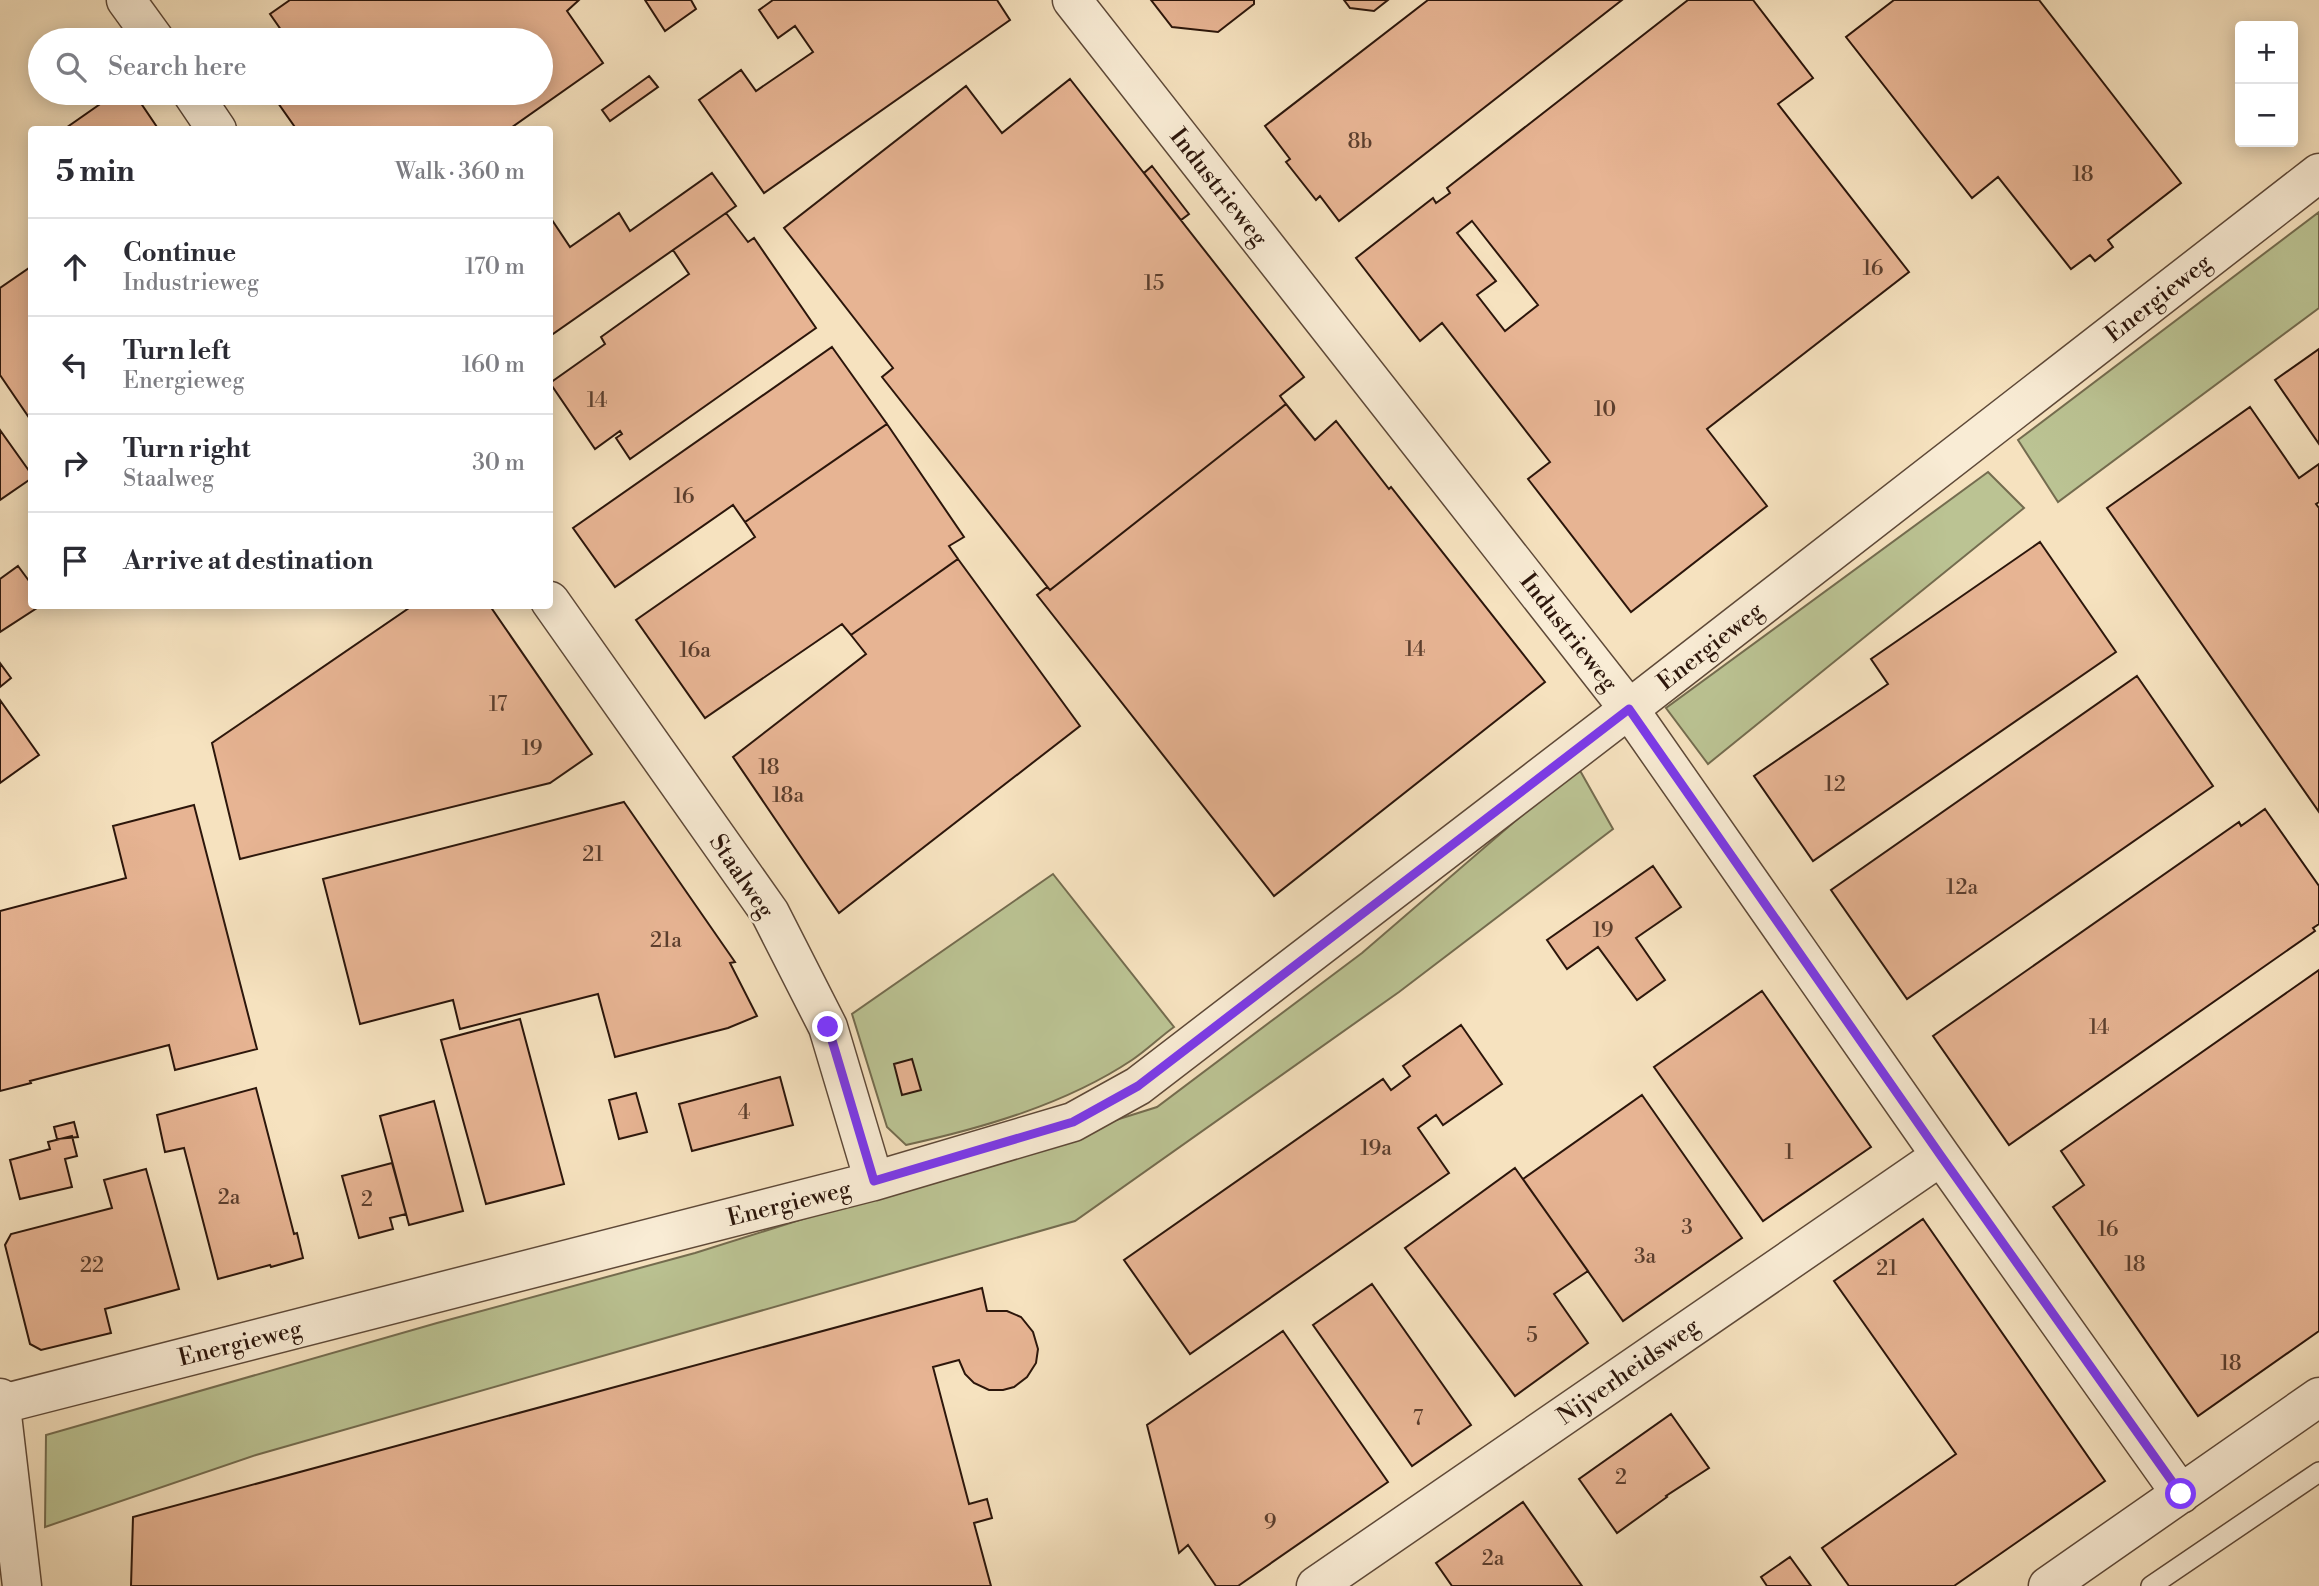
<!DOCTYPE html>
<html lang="en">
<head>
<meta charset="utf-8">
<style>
  :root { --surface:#fff; --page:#f7f7f7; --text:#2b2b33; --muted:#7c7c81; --line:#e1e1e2 }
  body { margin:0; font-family:"Libre Bodoni",serif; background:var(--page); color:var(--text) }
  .controls { position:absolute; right:21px; top:21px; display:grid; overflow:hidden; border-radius:7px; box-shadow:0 4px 18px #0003 }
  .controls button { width:63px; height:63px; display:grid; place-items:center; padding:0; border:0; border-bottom:2px solid var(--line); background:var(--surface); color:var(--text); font:35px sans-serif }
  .stop { position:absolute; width:21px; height:21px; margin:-16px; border:5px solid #7c3aed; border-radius:50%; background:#fff }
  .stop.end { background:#7c3aed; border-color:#fff; box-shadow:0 2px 7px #0008 }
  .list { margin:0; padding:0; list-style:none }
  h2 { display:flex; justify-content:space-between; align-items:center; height:91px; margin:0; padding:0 28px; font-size:30px }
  h2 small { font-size:23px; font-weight:400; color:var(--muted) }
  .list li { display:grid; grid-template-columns:46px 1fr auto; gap:21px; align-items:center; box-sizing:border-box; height:98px; padding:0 28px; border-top:2px solid var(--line) }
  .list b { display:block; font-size:26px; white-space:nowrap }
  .list p { margin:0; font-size:23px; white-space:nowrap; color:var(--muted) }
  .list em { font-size:23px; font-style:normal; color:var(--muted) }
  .icon { flex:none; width:38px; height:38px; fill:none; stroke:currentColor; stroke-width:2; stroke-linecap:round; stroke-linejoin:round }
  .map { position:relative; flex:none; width:2319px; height:1586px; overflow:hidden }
  .search { position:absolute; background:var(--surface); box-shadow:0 4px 18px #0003; left:28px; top:28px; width:525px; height:77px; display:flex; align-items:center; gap:18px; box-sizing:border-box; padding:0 24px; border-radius:38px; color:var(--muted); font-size:26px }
  .panel { position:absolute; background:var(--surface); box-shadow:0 4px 18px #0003; left:28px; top:126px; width:525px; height:483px; border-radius:7px }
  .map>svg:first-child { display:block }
  .green { fill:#bbc393; stroke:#746c4f; stroke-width:2 }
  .building { fill:#e7b493; stroke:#2c160b; stroke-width:2; fill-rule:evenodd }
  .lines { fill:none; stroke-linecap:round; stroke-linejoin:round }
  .lane-casing { stroke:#5e4938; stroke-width:22 }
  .street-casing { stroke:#5e4938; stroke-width:41 }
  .lane { stroke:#f9ecd5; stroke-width:19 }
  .street { stroke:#f9ecd5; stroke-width:38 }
  .route { stroke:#7c3aed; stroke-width:9 }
  .labels { text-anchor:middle; stroke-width:5; stroke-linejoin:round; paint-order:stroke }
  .number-label { font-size:21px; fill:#5b3e2d }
  .street-label { font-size:24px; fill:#2c160b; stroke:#f9ecd5 }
</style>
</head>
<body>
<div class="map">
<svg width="2319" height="1586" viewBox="0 0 2319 1586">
  <rect width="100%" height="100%" fill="#f6e2bf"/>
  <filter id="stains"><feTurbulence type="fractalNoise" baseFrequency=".00286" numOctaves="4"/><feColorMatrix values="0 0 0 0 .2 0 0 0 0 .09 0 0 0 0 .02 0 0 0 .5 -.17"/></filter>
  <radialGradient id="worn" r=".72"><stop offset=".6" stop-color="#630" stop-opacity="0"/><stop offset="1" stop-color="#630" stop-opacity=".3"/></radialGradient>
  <path class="green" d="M2319 212V308L2058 502 2018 440Z
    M1988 472 2024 508 1708 764 1666 708Z
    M1578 767 1613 829 1399 992 1075 1221 256 1455 45 1527 46 1435 437 1323 695 1253 1157 1107 1362 953Z
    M1053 874 1174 1027C1160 1037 1147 1050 1132 1060 1066 1104 983 1128 906 1145L887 1127 852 1014Z"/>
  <path class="building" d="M290 0H579L567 11 603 63 508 130H297L271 93H541V40H282L286 37 270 14Z
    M645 0H691L696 9 665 31Z
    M773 0H997L1010 20 764 193 699 100 741 70 756 91 813 52 795 26 778 38 759 10Z
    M1151 0H1254V4L1218 32 1172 27Z
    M1344 0H1388L1374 11 1350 8Z
    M1428 0H1622L1339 221 1320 196 1316 200 1286 162 1290 159 1265 126Z
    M1688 0H1753L1813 78 1778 104 1909 272 1707 429 1767 506 1631 612 1528 479 1550 462 1442 323 1420 341 1356 258 1433 198 1436 203 1450 193 1447 188ZM1472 221 1538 305 1505 331 1477 295 1496 281 1457 233Z
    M1894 0H2039L2181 183 2108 240 2113 247 2095 261 2090 255 2071 269 1998 177 1972 198 1846 37Z
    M649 76 658 87 610 121 602 110Z
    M1070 79 1304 377 1280 396 1286 404 1050 590 882 377 893 368 784 228 966 86 1002 133Z
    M116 93H134L159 130H63Z
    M1152 166 1189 214 1181 220 1144 173Z
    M712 173 736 206 550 336V217L570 247 619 213 630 231Z
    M726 213 748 242 754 238 816 328 630 459 616 438 622 434 620 431 595 449 550 383 605 344 601 337 689 274 673 250Z
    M32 266V422L0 375V288Z
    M832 347 887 424 745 522 733 505 615 587 573 528Z
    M2319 349V444L2275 380Z
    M1286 404 1315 440 1336 421 1389 489 1391 487 1545 682 1274 896 1037 595 1047 587 1050 590Z
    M2250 407 2299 478 2319 464V502L2316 504 2319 508V812L2107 508Z
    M887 424 964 537 949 546 958 559 851 635 842 624 705 718 636 620 755 537 745 522Z
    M0 430 32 475V478L0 500Z
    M2040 542 2116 652 1813 861 1754 776 1888 684 1871 659Z
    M958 559 1080 726 839 913 733 757 866 654 851 635Z
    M18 566 32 585V606H40L0 632V579Z
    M412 606H490L592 754 550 783 240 859 212 743Z
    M0 663 11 678 0 687Z
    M2137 676 2213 786 1907 999 1831 890Z
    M0 700 39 755 0 783Z
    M624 802 735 962 730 963 757 1016 728 1028 615 1057 598 994 460 1029 453 1000 360 1024 323 879Z
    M194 805 257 1049 175 1070 169 1045 30 1081 31 1083 0 1091V911L126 878 113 826Z
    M2265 809 2319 886V924L2313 928 2315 931 2009 1145 1933 1036 2239 822 2241 826Z
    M1653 866 1681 907 1636 938 1665 980 1637 1000 1598 947 1567 969 1547 940Z
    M2319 970V1331L2198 1416 2053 1207 2084 1185 2061 1151Z
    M1762 991 1871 1147 1763 1221 1654 1067Z
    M520 1019 564 1184 486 1204 441 1040Z
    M1461 1025 1502 1084 1443 1125 1436 1115 1418 1128 1449 1173 1190 1354 1124 1260 1383 1079 1391 1090 1410 1076 1403 1066Z
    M912 1059 921 1090 902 1095 894 1064Z
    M780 1077 793 1125 692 1151 679 1104Z
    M256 1088 294 1234 297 1233 303 1258 271 1267 270 1265 218 1279 184 1148 165 1152 157 1115Z
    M636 1093 647 1132 619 1139 609 1100Z
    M1642 1095 1742 1238 1623 1321 1523 1179Z
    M434 1101 463 1211 409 1225 380 1116Z
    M74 1122 78 1137 57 1139 54 1127Z
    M72 1136 77 1156 65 1159 72 1187 20 1199 10 1160 50 1149 48 1142Z
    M392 1163 406 1214 390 1218 393 1229 359 1238 342 1176Z
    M1515 1168 1588 1271 1554 1294 1588 1343 1515 1396 1405 1248Z
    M146 1169 179 1289 105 1309 111 1333 41 1350 30 1344 5 1245 11 1234 112 1208 104 1180Z
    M1923 1219 2105 1481 1954 1586H1849L1822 1548 1956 1454 1834 1281Z
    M1372 1284 1471 1425 1412 1466 1313 1325Z
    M982 1288 987 1311H1007L1021 1317 1033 1332 1038 1349 1036 1363 1027 1377 1014 1387 1003 1390H989L974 1383 965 1374 959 1360 933 1367 969 1504 987 1499 992 1518 974 1523 991 1586H131L133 1517Z
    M1283 1331 1388 1482 1238 1586H1216L1188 1545 1179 1553 1147 1425Z
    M1671 1414 1709 1468 1666 1496 1667 1497 1617 1533 1579 1479Z
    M1523 1502 1582 1586H1452L1436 1563Z
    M1790 1557 1811 1586H1767L1761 1577Z"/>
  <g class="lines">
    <defs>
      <path id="lane" d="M2151 1586 2319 1472"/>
      <path id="street" d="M126 0 155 40
        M1072 0 1629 709 1941 1156 2181 1494
        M192 93 217 130
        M550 601 770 913 828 1027 874 1181
        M0 1398 22 1586
        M2 1404 874 1181 1073 1122 1138 1086 1629 709 2319 173
        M1316 1586 1941 1156
        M2048 1586 2319 1397"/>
    </defs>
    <use href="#lane" class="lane-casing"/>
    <use href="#street" class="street-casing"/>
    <use href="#lane" class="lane"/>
    <use href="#street" class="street"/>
  </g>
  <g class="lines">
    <path class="route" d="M828 1027 874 1181 1073 1122 1138 1086 1629 709 1941 1156 2181 1494"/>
  </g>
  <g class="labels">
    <g class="number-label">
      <text x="1360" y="148">8b</text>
      <text x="2083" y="181">18</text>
      <text x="1873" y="275">16</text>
      <text x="1154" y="290">15</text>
      <text x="597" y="407">14</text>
      <text x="1605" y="416">10</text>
      <text x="684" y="503">16</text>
      <text x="1415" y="656">14</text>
      <text x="695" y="657">16a</text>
      <text x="498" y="711">17</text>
      <text x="532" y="755">19</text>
      <text x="769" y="774">18</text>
      <text x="1835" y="791">12</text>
      <text x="788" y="802">18a</text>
      <text x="593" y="861">21</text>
      <text x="1962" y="894">12a</text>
      <text x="1603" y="937">19</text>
      <text x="666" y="947">21a</text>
      <text x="2099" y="1034">14</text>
      <text x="744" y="1119">4</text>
      <text x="1376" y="1155">19a</text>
      <text x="1789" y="1159">1</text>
      <text x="229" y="1204">2a</text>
      <text x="367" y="1206">2</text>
      <text x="1687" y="1234">3</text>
      <text x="2108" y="1236">16</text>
      <text x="1645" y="1263">3a</text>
      <text x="2135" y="1271">18</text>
      <text x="92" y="1272">22</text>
      <text x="1887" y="1275">21</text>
      <text x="1532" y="1342">5</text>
      <text x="2231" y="1370">18</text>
      <text x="1418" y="1425">7</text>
      <text x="1621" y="1484">2</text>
      <text x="1270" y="1529">9</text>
      <text x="1493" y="1565">2a</text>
    </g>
    <g class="street-label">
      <text transform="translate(1219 187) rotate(52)" y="8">Industrieweg</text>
      <text transform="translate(2158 298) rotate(-38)" y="8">Energieweg</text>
      <text transform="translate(1569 632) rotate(52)" y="8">Industrieweg</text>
      <text transform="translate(1710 646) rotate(-38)" y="8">Energieweg</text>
      <text transform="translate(742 876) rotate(56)" y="8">Staalweg</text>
      <text transform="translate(789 1203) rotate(-14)" y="8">Energieweg</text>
      <text transform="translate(240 1343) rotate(-14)" y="8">Energieweg</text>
      <text transform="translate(1628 1371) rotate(-35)" y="8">Nijverheidsweg</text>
    </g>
  </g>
  <rect width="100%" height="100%" filter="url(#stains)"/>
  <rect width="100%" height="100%" fill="url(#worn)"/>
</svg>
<div class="controls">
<button>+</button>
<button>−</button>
</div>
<div class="stop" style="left:2181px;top:1494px"></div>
<div class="stop end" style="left:828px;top:1027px"></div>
<div class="search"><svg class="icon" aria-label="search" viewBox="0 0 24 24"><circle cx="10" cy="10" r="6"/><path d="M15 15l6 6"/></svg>Search here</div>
<section class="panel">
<h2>5 min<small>Walk · 360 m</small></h2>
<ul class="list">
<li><svg class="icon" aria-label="ahead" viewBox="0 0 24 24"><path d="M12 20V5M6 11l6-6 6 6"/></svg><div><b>Continue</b><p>Industrieweg</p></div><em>170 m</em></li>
<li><svg class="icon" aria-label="left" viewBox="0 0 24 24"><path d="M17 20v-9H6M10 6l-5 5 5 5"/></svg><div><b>Turn left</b><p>Energieweg</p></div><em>160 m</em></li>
<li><svg class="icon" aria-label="right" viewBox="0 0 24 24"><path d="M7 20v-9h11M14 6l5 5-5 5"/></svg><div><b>Turn right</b><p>Staalweg</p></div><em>30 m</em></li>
<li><svg class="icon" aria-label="arrive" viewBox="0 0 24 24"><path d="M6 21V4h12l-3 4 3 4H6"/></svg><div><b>Arrive at destination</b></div></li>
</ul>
</section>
</div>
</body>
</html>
